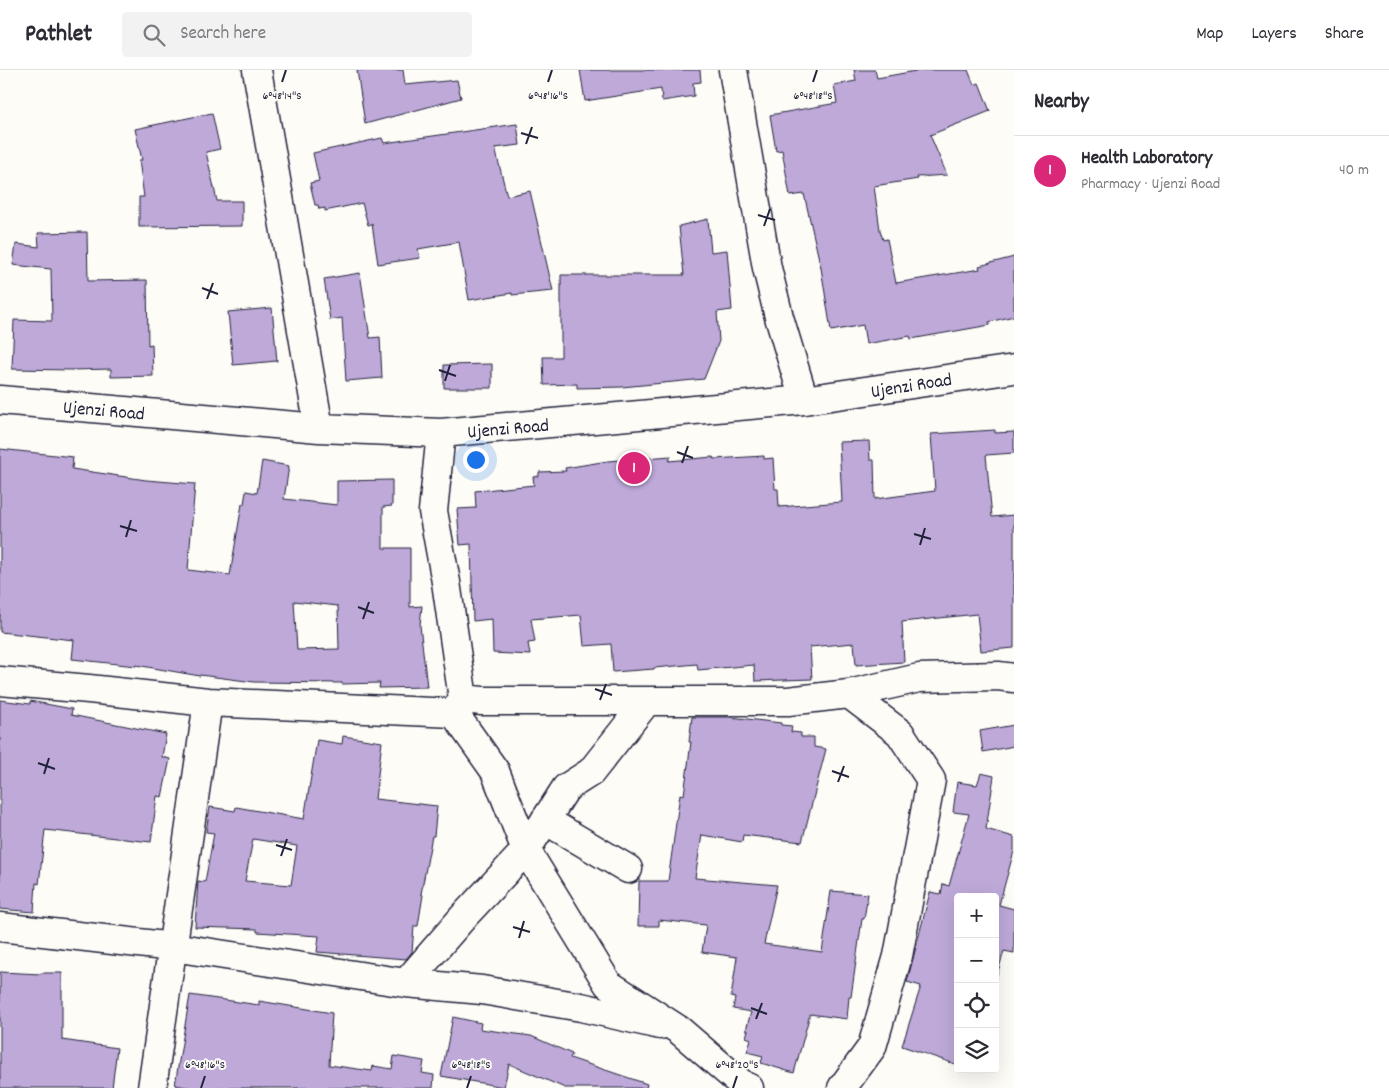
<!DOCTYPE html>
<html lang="en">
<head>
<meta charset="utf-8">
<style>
  :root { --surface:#fff; --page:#f2f2f3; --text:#2b2b33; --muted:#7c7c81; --line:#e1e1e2; --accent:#db2777 }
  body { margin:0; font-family:Dekko,sans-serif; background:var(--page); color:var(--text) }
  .controls { position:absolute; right:15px; bottom:15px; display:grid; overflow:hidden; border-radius:5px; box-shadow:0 5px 20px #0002 }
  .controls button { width:45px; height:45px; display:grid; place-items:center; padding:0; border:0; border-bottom:1px solid var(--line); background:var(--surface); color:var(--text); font:25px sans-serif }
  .you { position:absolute; left:475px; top:389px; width:18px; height:18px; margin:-12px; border:4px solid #fff; border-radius:50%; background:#1a73e8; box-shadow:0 0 0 8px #1a73e833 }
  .badge { display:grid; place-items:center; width:32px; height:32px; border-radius:50%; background:var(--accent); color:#fff; font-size:16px; font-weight:700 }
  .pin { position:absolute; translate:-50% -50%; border:2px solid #fff; box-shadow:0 1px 5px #0006 }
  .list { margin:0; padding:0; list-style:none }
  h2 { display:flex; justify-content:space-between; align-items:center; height:65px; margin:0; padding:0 20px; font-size:21px }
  h2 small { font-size:16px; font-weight:400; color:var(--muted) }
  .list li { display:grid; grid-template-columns:32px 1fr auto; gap:15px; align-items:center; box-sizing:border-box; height:70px; padding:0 20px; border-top:1px solid var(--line) }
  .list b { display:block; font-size:19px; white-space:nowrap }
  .list p { margin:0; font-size:16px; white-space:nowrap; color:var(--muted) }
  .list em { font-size:16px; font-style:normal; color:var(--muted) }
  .icon { flex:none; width:28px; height:28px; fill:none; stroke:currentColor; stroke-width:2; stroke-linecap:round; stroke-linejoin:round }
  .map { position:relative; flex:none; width:1014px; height:1018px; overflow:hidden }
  header { display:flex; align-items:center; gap:30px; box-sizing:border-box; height:70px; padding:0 25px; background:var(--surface); border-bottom:1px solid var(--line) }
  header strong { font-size:24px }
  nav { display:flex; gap:28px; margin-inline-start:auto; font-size:18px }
  .search { width:350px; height:45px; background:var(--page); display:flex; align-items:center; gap:12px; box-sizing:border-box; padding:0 18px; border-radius:5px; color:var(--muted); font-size:19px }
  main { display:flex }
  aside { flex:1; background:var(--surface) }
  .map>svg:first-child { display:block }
  .building { fill:#bea9d9; stroke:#22223b; fill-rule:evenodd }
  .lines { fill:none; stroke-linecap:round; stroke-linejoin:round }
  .minor-casing { stroke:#22223b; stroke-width:31 }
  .minor { stroke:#fdfcf7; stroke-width:28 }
  .ticks { fill:none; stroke:#22223b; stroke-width:2 }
  .labels { text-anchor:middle; stroke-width:4; stroke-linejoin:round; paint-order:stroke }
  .street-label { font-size:19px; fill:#22223b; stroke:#fdfcf7 }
  .ticks-label { font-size:12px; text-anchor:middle; fill:#22223b; stroke:#fdfcf7; stroke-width:4; stroke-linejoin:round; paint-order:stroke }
</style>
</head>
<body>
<header>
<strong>Pathlet</strong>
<div class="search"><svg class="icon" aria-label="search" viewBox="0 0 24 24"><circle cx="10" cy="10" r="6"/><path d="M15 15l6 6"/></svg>Search here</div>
<nav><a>Map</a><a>Layers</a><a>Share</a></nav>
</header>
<main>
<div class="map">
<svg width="1014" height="1018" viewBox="0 0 1014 1018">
  <rect width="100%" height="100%" fill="#fdfcf7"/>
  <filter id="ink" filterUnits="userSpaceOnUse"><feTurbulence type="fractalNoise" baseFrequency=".02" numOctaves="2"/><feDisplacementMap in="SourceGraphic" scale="10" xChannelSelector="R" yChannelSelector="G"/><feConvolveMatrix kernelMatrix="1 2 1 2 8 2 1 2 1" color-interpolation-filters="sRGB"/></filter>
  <g filter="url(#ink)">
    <path class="building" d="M357 0H403L405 15 457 10 461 28 365 54Z
      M580 0H700L701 12 693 13 694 26 662 31 661 19 585 31Z
      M854 0H875L877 8 921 0H968L974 15 979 13 990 41 930 65 947 105 917 107 918 109 874 116 880 160 883 170 887 169 896 213 980 199 979 196 1014 187V246L989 252 990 255 911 269 910 266 866 274 863 255 831 261 821 198 804 124 790 126 782 80 776 81 770 45 837 33 834 15 856 11Z
      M212 43 220 79 206 82 217 131H242V156L139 157V127H144L139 90H142L135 59Z
      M517 54 520 75 495 78 507 126 530 121 553 221 512 225V223L469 230 459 172 418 179 420 188 378 194 372 154 368 155 362 133 325 141V138L319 139 318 135H315L310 113 319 111 313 83 382 68 384 73Z
      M708 149 711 182 727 180 732 240 717 242 719 271 704 309 622 317 577 318V314L544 315 543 287H561V205H684L679 156Z
      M87 162 88 211 147 210 148 275 152 274 153 306 111 307V299L72 300 12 299 14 250 52 251 51 199 13 195 16 174 39 177 38 163Z
      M360 203 370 268 380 267 382 308 346 311 342 248 330 250 324 209Z
      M272 238 277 291 233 295 228 242Z
      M492 294V318H444V295Z
      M995 360V363L1014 362V383L986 385 992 447 1014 445V578L981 581 977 544 902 552 904 592 856 595 854 573 810 577 812 609 755 611 754 595 698 600 697 594 654 598V599L613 602 611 574 584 576 581 545 531 549 535 572 528 573 530 585 493 583 492 549 473 551 471 474 460 475 457 439 476 438 475 421 534 415 533 407 539 406V402L566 401 565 398 608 391 671 386 669 391 713 387 714 389 764 386V389L773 388 775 419H778L779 437 842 432 839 372 869 371 870 390H874L875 429 935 421 931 364Z
      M0 379 73 387 72 399 146 410 195 414 188 500 230 505 242 434H244L246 421 257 423 262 391 289 396 284 429 337 435V411L392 410V436L383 437V478H410V537L422 536 420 555 427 617 379 618 380 613 342 614V613L254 612 200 605V606L136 595V596L72 589 74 570 0 562ZM294 531 338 536 339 579 297 580Z
      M0 630 30 634V631L72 639 71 645 166 664 162 687 170 689 162 727 157 726 151 772 45 760 39 814 36 813 34 842 0 839Z
      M692 647H730L781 653V655L792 656 791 662 801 663V667H814V677L826 679 802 772 743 765 742 772 702 765 695 808 777 815 764 874 822 882 831 821 868 824 864 849H862L851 927H849L847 949 810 944 794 1003 761 993 763 986 747 982 751 969 746 967 748 960H746L751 942 733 939 735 928 731 927 737 887 702 882 706 855 659 850V856H638L639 811H668L680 724 684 725 691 672H689Z
      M1014 655V676L983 682 980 661Z
      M343 666 382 672 375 729 437 736 434 766H432L421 824 423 825 418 856H414L412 882 406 889 317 882 319 866 257 862V859L195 857 198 811 205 812 214 763 206 762 210 737 235 741 236 737 304 749 317 670 342 674ZM253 769 297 776 291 815 245 811Z
      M981 703 994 706 986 759 1014 767V781L999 835 1014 839V883L1004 881 995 912V827H958V995L902 976 921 916 907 912 930 822 941 824 943 814 949 816 969 744 953 742 957 712 977 715Z
      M0 902 41 904V903H62V970L117 978 112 1018H0Z
      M190 925 259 935V931L332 943 329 995 372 1001 373 996 392 999 394 986 424 991 422 1003 434 1005 433 1018H192L175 1015Z
      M453 947 481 953 480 959 531 966 572 984 570 988 647 1014 646 1018H565L509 994 504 1017 441 1006Z"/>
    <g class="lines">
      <defs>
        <path id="minor" d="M257 0 319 358
          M733 0 767 198 779 247 804 330
          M0 330 319 358 441 363 804 330 1014 299
          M441 363 433 441 446 512 463 629
          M0 611 89 619 208 632
          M454 643 463 629 482 631H788L849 624 919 608 998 606 1014 608
          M545 750 628 799
          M0 857 173 877 406 913 482 920 581 937 660 955
          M406 913 465 845 526 780 566 718 591 702 647 631
          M152 1018 208 632 454 643 495 701 526 780 608 914 679 960 743 1015 749 1018
          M842 1018 872 977 898 886 931 710 900 663 849 624"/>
      </defs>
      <use href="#minor" class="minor-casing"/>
      <use href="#minor" class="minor"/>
    </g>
  </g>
  <path class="ticks" d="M282 12 286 0M548 12 552 0M813 12 817 0M521 63 538 68M526 74 532 57M758 145 775 150M764 156 770 139M202 218 218 224M207 229 213 213M439 300 456 306M445 311 450 295M677 382 693 388M682 393 688 376M120 456 137 461M914 464 931 469M126 467 131 450M920 475 925 458M358 537 374 543M363 549 369 532M595 619 612 625M600 630 606 614M38 693 55 699M832 701 849 707M44 704 49 688M838 712 844 696M276 775 292 780M281 786 287 769M513 857 530 862M519 868 524 851M751 938 767 944M756 949 762 933M201 1018 205 1006M467 1018 471 1006M733 1018 737 1006"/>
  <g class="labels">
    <g class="street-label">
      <text transform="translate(911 314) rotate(-9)" y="7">Ujenzi Road</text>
      <text transform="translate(104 339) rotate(5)" y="7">Ujenzi Road</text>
      <text transform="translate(508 357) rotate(-5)" y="7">Ujenzi Road</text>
    </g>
  </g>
  <g class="ticks-label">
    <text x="282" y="29">6°48'14"S</text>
    <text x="548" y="29">6°48'16"S</text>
    <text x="813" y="29">6°48'18"S</text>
    <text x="205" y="998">6°48'16"S</text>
    <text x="471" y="998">6°48'18"S</text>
    <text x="737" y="998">6°48'20"S</text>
  </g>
</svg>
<div class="controls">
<button>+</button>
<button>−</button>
<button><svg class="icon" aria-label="locate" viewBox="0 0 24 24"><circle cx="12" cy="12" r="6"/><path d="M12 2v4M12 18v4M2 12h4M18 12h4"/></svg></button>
<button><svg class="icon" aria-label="layers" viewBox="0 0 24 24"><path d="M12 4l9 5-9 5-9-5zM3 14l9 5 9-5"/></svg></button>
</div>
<div class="you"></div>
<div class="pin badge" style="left:634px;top:398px">1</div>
</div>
<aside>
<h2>Nearby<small></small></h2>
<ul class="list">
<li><span class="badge">1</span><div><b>Health Laboratory</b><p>Pharmacy · Ujenzi Road</p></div><em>40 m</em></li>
</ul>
</aside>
</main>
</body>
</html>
